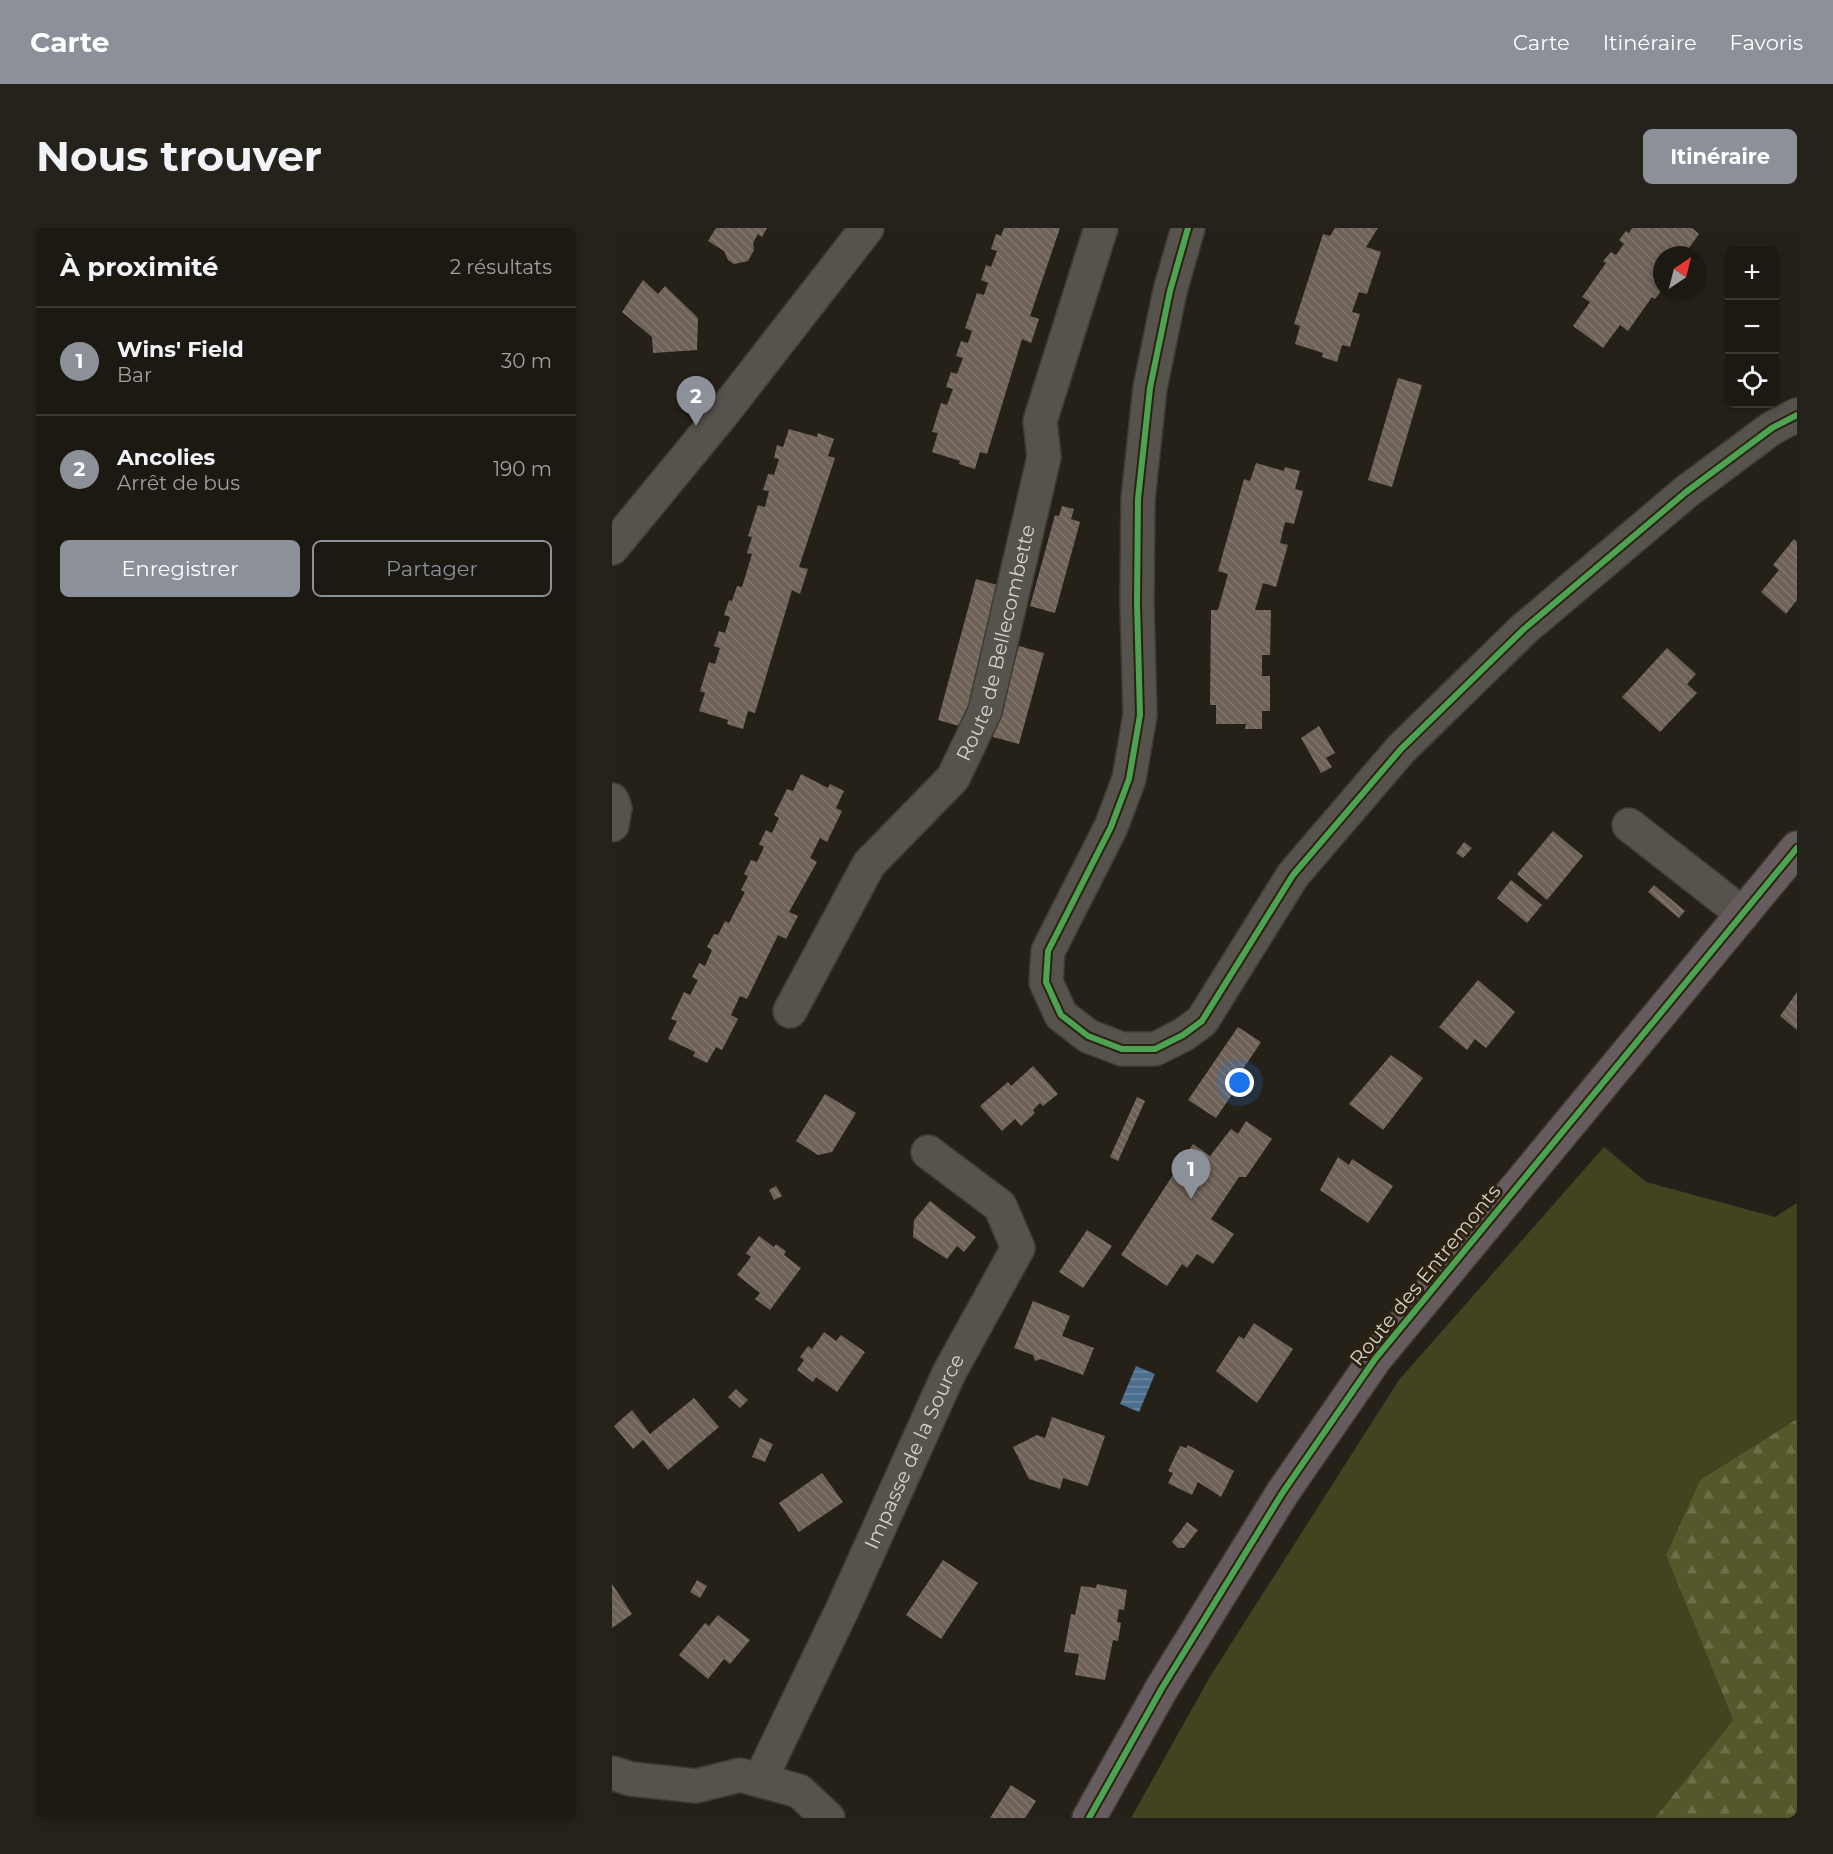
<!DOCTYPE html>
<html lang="fr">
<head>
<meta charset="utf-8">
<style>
  :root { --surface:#1c1912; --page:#25221b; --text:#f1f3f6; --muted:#a0a09f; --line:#3a3832; --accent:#8c9099 }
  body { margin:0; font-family:Montserrat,sans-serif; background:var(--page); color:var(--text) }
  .controls { position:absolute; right:18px; top:18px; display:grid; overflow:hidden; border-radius:9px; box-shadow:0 3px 9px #0003 }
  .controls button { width:54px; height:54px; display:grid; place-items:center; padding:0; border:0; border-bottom:2px solid var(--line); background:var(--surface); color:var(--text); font:30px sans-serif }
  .compass { position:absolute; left:1041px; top:18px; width:54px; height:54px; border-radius:50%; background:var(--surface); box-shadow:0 3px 9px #0003; rotate:35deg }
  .you { position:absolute; left:628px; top:855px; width:21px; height:21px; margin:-15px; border:4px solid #fff; border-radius:50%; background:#1a73e8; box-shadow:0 0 0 9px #1a73e833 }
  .badge { display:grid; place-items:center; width:39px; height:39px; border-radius:50%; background:var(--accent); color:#fff; font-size:20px; font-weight:700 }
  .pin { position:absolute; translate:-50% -50px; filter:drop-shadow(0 2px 3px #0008) }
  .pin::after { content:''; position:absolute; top:32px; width:21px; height:18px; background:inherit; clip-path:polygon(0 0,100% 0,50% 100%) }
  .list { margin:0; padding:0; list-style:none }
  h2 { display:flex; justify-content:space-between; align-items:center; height:78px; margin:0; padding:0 24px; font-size:26px }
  h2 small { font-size:20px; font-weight:400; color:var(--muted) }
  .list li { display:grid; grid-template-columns:39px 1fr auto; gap:18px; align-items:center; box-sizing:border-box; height:108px; padding:0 24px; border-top:2px solid var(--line) }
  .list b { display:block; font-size:22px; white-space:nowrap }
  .list p { margin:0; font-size:20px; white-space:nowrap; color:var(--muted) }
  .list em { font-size:20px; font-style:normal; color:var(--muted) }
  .actions { display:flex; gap:12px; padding:18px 24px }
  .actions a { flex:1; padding:14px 0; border:2px solid var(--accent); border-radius:9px; text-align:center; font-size:21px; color:var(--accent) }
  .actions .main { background:var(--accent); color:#fff }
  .icon { flex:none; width:33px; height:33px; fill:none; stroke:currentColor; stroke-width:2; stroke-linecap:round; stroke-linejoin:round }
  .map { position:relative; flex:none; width:1185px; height:1590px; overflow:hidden; border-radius:9px }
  header { display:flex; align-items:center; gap:36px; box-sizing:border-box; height:84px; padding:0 30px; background:var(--accent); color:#fff }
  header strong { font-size:28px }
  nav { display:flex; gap:33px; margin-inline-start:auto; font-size:21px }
  .intro { display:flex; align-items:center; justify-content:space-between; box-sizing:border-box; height:144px; padding:0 36px }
  h1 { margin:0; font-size:42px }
  .button { padding:15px 27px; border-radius:9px; background:var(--accent); color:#fff; font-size:21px; font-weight:700 }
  main { display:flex; gap:36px; padding:0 36px }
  aside { flex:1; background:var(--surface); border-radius:9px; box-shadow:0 3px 9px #0003 }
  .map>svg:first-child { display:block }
  .green { fill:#43441f }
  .forest { fill:url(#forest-firs) }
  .water { fill:url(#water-rules) }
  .building { fill:url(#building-back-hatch) }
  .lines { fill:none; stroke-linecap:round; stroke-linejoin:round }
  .minor-casing { stroke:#3f3b34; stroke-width:36 }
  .major-casing { stroke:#3f3b34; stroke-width:36 }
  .minor { stroke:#56524c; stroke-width:33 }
  .major { stroke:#675c5d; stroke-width:33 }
  .cycleway-casing { stroke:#2c2212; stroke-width:10 }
  .cycleway { stroke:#4ca352; stroke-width:6 }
  .labels { text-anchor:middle; stroke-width:6; stroke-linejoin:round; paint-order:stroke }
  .street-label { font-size:20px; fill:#d8d1c7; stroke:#2c2212 }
</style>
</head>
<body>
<header>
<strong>Carte</strong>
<nav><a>Carte</a><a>Itinéraire</a><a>Favoris</a></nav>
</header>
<div class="intro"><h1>Nous trouver</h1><a class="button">Itinéraire</a></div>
<main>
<aside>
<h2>À proximité<small>2 résultats</small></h2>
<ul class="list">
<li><span class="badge">1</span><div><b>Wins' Field</b><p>Bar</p></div><em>30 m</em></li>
<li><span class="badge">2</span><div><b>Ancolies</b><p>Arrêt de bus</p></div><em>190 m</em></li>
</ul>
<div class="actions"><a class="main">Enregistrer</a><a>Partager</a></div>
</aside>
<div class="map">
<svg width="1185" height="1590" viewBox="0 0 1185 1590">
  <defs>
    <pattern id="forest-firs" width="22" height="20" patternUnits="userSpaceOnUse" patternTransform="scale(1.5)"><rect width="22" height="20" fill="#56582b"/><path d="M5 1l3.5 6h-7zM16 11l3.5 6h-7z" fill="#6e6f48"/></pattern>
    <pattern id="water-rules" width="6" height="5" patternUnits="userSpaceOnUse" patternTransform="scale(1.5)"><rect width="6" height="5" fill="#4c6f90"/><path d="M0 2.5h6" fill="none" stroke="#6d89a3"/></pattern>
    <pattern id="building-back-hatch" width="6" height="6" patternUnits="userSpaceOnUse" patternTransform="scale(1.5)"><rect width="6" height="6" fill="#6e6258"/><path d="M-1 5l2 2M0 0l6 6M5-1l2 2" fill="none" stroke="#82776e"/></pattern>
  </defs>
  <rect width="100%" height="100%" fill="#262118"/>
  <path class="green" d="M992 919 1034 954 1163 989 1185 975V1191L1088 1252 1054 1327 1121 1492 1043 1590H519L599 1447 787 1152Z"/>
  <path class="forest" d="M1185 1191V1590H1043L1121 1492 1054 1327 1088 1252Z"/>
  <path class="water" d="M524 1138 543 1146 527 1184 508 1176Z"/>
  <path class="building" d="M104 0H155L150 9 146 6 141 15 142 22 136 33 122 36 116 32 112 23 96 13Z
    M392 0H448L418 88 427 91 419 115 410 111 375 226 368 224 363 241 347 236 348 233 320 224 326 205 320 204 329 175 335 177 341 161 334 159 339 144 345 146 351 130 344 128 349 113 356 115 360 103 353 100 365 65 372 67 376 55 369 52 374 37 379 39 385 23 379 21 384 6 389 8Z
    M723 0H766L754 19 769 24 755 66 747 64 740 84 748 86 738 119 730 117 725 134 710 129 711 125 683 116 688 98 682 96 711 6 718 8Z
    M1020 0H1080L1087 6 1072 27H1050V62L1043 71 1040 69 1016 103 1008 97 991 120 961 98 978 74 970 69 994 35 991 33 999 24 1004 27 1012 16 1007 12 1014 3 1017 5Z
    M31 52 46 66 53 58 86 90 85 122 41 125 40 109 10 84Z
    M786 150 810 157 780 259 756 252Z
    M177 201 205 209 206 205 222 211 216 228 223 230 187 339 196 341 188 366 180 362 143 485 136 483 131 501 115 496 116 492 87 483 93 465 88 463 97 434 103 436 108 420 102 418 107 403 113 405 118 389 112 387 117 372 120 373 125 358 130 359 140 326 135 325 140 309 136 308 146 277 153 279 157 263 151 262 156 246 162 247 167 231 162 230 165 217 171 219Z
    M644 235 672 243 673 239 688 243 683 261 691 263 682 296 673 294 668 315 676 317 664 359 651 355 643 382H659L658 427H650V448H658V483H650V501H633L634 496H604V477H598L599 382H606L616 346 606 343 632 251 638 253Z
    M450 278 462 281 459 291 468 294 443 385 418 378 443 287 447 288Z
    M1182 311 1185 314V372L1174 386 1149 364 1167 342 1161 337Z
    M364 351 389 358 351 499 326 492Z
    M407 418 432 425 407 516 381 509Z
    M1055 420 1084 446 1075 456 1085 465 1048 504 1010 469Z
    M707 498 723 525 714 530 720 539 709 545 689 510Z
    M189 546 216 560 218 556 232 563 224 580 230 583 215 614 208 610 198 630 205 634 177 684 186 688 174 711 166 707 135 771 128 768 119 787 126 791 110 822 104 819 95 835 81 828 83 824 56 811 65 793 59 791 72 764 78 767 86 752 80 749 87 735 93 738 100 722 95 719 102 706 106 707 113 693 117 695 133 664 129 662 136 648 132 646 139 632 145 634 152 619 147 616 154 602 160 605 167 590 162 587 175 561 181 563Z
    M941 603 971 628 935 672 905 646Z
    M852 614 860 620 851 630 844 625Z
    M899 652 930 677 915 695 885 670Z
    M1042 657 1073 683 1067 690 1036 664Z
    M866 752 903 784 874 820 863 811 855 822 827 799Z
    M1185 764V802L1168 788Z
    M626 799 649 814 617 862 621 865 604 890 576 872Z
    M779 827 811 850 771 902 737 876Z
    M421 838 446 866 431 878 428 875 421 882 423 885 409 898 403 891 390 903 368 878 396 854 399 858Z
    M213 866 244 885 220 924 206 927 184 913Z
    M525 869 533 873 506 933 498 929Z
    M634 893 660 911 634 949H627L599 991 622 1006 601 1036 585 1026 575 1040 570 1036 555 1058 509 1027 581 916 598 928 619 901 626 906Z
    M726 929 737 937 740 931 781 958 756 995 708 962Z
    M164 958 170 968 162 972 157 962Z
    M318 973 364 1009 352 1024 345 1018 335 1031 301 1009 302 992Z
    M475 1002 500 1018 471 1060 447 1044Z
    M147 1008 162 1019 164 1016 174 1023 172 1027 189 1040 158 1082 143 1071 148 1065 125 1047 139 1029 134 1025Z
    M421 1073 458 1088 450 1108 482 1120 471 1147 429 1131 423 1133 421 1127 402 1120Z
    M642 1095 681 1121 645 1175 604 1143 627 1108 632 1111Z
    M212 1104 224 1113 229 1107 253 1124 225 1164 204 1149 201 1154 185 1142 192 1132 188 1129 196 1118 200 1121Z
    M124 1161 136 1172 128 1180 116 1169Z
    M82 1170 107 1199 56 1242 31 1212 21 1221 2 1198 20 1182 38 1206Z
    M440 1189 493 1208 476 1258 451 1250 448 1261 417 1251 401 1219 425 1207 433 1210Z
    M148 1210 161 1216 153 1234 140 1229Z
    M576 1217 622 1243 609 1269 586 1254 580 1267 556 1255 561 1245 556 1243 568 1218 574 1220Z
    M210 1245 231 1274 187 1304 167 1275Z
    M575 1294 586 1302 572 1320H566L560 1314Z
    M331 1332 366 1355 329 1411 294 1387Z
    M85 1352 95 1358 88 1370 78 1364Z
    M0 1356 20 1386 0 1400Z
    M485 1356 515 1362 512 1382 507 1381 505 1394 509 1395 506 1413 501 1412 493 1452 463 1447 467 1426 452 1424 459 1386 463 1387 469 1358 484 1360Z
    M106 1387 138 1412 118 1436 112 1431 96 1451 67 1427 93 1395 97 1398Z
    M399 1557 424 1573 413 1590H378Z"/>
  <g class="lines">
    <defs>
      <g id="minor">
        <path d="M576 0 558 63 538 160 526 271 525 375 528 487 517 551 499 599 436 723 434 754 449 787 476 808 510 821H543L571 807 590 793 681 647 789 521 912 401 1074 264 1160 200 1185 187"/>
        <path d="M0 320 111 185 255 0"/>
        <path d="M0 572 3 580 0 597"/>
        <path d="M1017 597 1131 686"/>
        <path id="s1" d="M178 783 257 636 341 550 373 483 432 229 428 193 489 0"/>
        <path d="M0 1545 19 1551 84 1558 128 1547 187 1563 216 1590"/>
        <path id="s2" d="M148 1552 231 1380 337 1145 406 1020 388 978 316 924"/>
      </g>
      <path id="major" d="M477 1590 550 1460 671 1264 763 1131 1185 620"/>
    </defs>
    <use href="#minor" class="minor-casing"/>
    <use href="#major" class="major-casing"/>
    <use href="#minor" class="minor"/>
    <use href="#major" class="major"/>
    <defs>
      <path id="cycleway" d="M576 0 558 63 538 160 526 271 525 375 528 487 517 551 499 599 436 723 434 754 449 787 476 808 510 821H543L571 807 590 793 681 647 789 521 912 401 1074 264 1160 200 1185 187
        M477 1590 550 1460 671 1264 763 1131 1185 620"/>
    </defs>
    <use href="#cycleway" class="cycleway-casing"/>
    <use href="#cycleway" class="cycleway"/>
  </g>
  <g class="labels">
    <g class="street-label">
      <text dy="7" stroke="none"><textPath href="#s1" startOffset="430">Route de Bellecombette</textPath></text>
      <text transform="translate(813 1047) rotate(-51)" y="7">Route des Entremonts</text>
      <text dy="7" stroke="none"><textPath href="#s2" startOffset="363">Impasse de la Source</textPath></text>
    </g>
  </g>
</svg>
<div class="controls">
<button>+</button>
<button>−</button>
<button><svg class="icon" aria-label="locate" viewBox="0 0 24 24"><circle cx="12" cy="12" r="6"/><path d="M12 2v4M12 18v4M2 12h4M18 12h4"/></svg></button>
</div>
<svg class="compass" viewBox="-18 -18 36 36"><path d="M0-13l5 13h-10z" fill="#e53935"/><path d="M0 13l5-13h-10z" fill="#a0a09f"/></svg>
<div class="you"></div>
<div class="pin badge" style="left:579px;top:971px">1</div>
<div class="pin badge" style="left:84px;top:198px">2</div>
</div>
</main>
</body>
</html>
